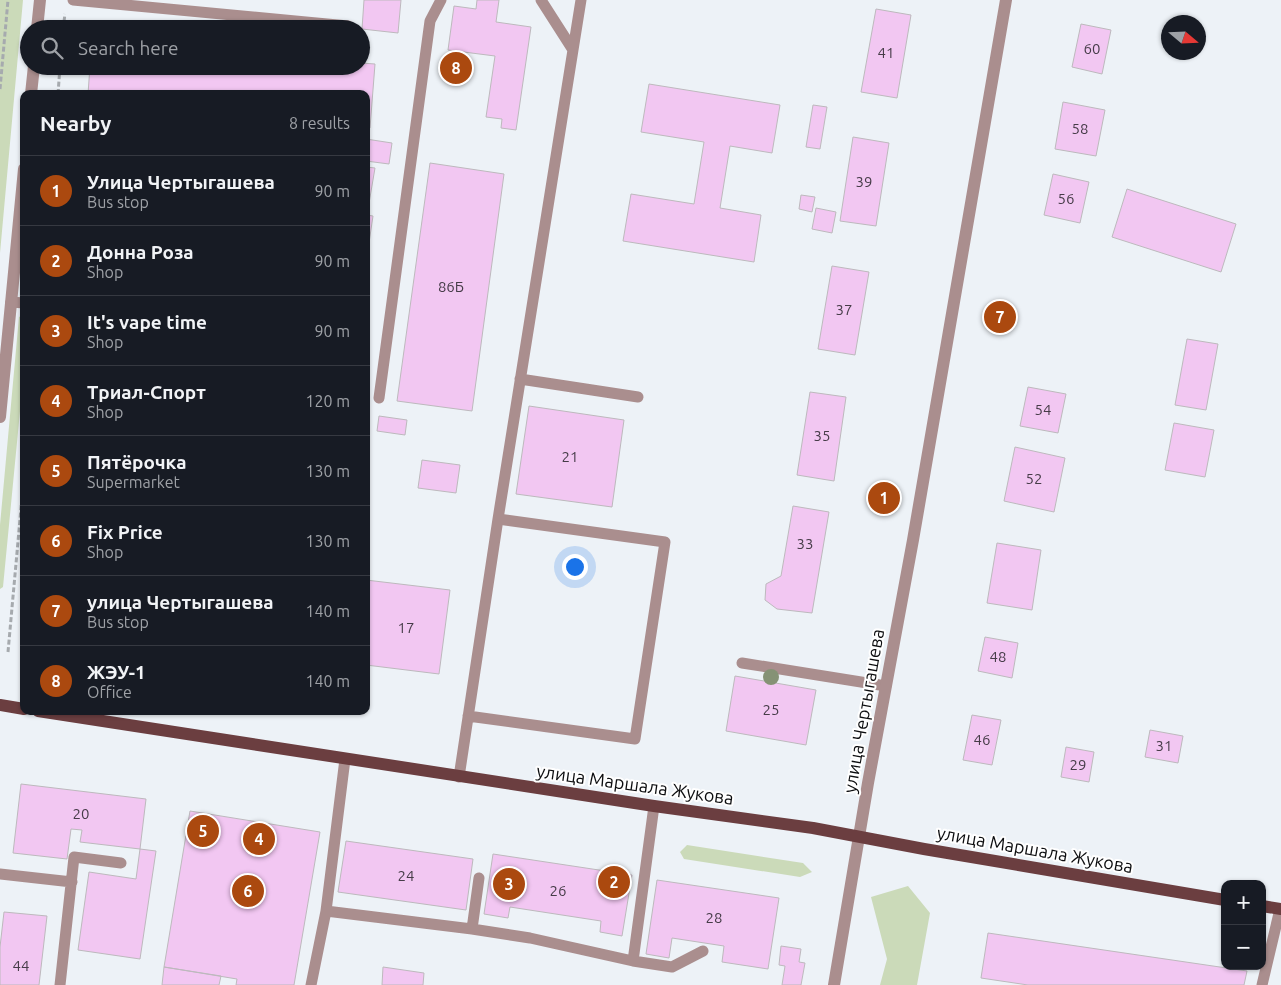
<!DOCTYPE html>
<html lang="en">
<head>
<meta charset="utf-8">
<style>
  :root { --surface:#171b24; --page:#20242c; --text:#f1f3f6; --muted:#9ea1a6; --line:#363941; --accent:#ab490f }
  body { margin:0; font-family:Ubuntu,sans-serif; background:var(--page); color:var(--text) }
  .controls { position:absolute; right:15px; bottom:15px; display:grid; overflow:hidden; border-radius:10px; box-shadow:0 1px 4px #0004 }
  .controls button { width:45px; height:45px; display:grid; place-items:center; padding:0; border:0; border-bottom:1px solid var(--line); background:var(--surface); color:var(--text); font:25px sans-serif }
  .compass { position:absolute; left:1161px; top:15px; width:45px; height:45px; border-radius:50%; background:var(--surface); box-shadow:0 1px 4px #0004; rotate:109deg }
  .you { position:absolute; left:574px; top:566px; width:18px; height:18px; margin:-12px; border:4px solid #fff; border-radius:50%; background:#1a73e8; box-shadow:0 0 0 8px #1a73e833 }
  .badge { display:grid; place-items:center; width:32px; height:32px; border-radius:50%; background:var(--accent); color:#fff; font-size:16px; font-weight:700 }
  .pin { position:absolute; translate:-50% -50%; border:2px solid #fff; box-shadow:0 1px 5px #0006 }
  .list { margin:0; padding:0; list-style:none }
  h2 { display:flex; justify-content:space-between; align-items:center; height:65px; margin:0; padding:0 20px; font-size:21px }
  h2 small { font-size:16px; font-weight:400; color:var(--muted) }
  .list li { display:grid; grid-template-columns:32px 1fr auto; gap:15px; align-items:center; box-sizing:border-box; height:70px; padding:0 20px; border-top:1px solid var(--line) }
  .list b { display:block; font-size:19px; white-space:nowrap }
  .list p { margin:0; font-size:16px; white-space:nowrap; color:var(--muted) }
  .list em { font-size:16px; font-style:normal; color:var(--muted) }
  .icon { flex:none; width:28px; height:28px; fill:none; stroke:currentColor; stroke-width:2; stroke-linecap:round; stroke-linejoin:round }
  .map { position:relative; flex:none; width:1281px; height:985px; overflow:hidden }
  .search { position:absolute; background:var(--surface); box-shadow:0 1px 4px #0004; left:20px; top:20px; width:350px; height:55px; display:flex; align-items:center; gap:12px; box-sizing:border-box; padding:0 18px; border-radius:28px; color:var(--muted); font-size:19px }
  .panel { position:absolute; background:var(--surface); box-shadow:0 1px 4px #0004; left:20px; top:90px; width:350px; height:625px; border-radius:10px }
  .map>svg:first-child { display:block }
  .green { fill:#cbdab9 }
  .building { fill:#f2c7f2; stroke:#bdb9bd }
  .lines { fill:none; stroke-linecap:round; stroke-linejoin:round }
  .path { stroke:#a6aaae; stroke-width:3; stroke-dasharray:5 2.5; stroke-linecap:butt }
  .service { stroke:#aa8e8e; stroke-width:11 }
  .minor { stroke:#aa8e8e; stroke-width:12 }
  .primary { stroke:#6b3e40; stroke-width:12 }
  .tree { fill:#859275 }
  .labels { text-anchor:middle; stroke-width:4; stroke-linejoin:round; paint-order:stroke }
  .number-label { font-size:15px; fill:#463c48 }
  .street-label { font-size:18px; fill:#0c0d0f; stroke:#fff }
</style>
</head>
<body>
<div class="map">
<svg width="1281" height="985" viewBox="0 0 1281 985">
  <rect width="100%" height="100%" fill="#edf2f7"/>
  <path class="green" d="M0 0H23L0 253Z
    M24 314V370L3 587 0 589V525L19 317Z
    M687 845 803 863 812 872 800 877 684 859 680 852Z
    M908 886 930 913 917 985H880L887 959 871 897Z"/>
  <path class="building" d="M364 0H401L398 33 362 29Z
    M477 0H499L496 22 531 27 516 130 501 128 502 119 486 117 495 56 448 50 454 6 476 9Z
    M876 9 911 15 897 98 861 92Z
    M1081 24 1111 30 1102 74 1072 67Z
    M361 63 375 64 370 128H366V94H88L90 66H361Z
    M649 84 780 105 772 153 730 146 720 208 761 215 754 262 623 241 631 194 694 204 704 142 641 132Z
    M1063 102 1105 110 1096 156 1055 149Z
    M813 105 827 107 820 149 806 147Z
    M853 137 889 143 876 226 840 221Z
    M366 139 392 143 389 164 366 161Z
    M430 163 504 174 472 411 397 401Z
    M366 167 375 168 367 215 373 216 366 263Z
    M1053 174 1089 182 1080 223 1044 215Z
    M1127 189 1236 224 1221 272 1112 237Z
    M801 195 815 197 812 212 799 209Z
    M816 208 836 212 832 233 812 229Z
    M832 266 869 272 855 355 818 349Z
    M1187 339 1218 344 1206 410 1175 405Z
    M1028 387 1066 394 1058 433 1020 426Z
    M810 392 846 397 834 481 797 475Z
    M529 406 624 420 612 507 516 494Z
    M379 416 407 420 405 435 377 431Z
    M1174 423 1214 430 1205 477 1165 470Z
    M1015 447 1065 458 1054 512 1004 501Z
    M422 460 460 465 456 493 418 488Z
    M793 506 829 512 812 613 777 609 765 600 766 584 781 576Z
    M997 543 1041 550 1032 610 987 603Z
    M366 580 450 590 439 674 366 665Z
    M985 637 1018 643 1012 678 978 671Z
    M735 676 816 690 806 745 726 731Z
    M972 715 1001 720 992 765 963 760Z
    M1150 730 1183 736 1178 763 1145 757Z
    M1066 747 1094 752 1089 782 1061 777Z
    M21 784 146 799 140 849 80 842 82 830 71 829 67 859 13 853Z
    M190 811 320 832 294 985H236L237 979 164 967Z
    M346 841 473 859 466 910 338 892Z
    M140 849 156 851 140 959 78 950 89 872 136 879Z
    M493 854 632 875 622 936 600 932 601 921 510 907 508 918 484 914Z
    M657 880 779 898 768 969 722 962 724 946 672 938 669 958 646 954Z
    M4 912 47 916 39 985H0V947Z
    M988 933 1247 971 1244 985H1028L981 978Z
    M781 946 801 949 799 962 805 963 801 985H782L785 966 779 965Z
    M164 967 221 976 219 985H162Z
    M383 967 424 973 423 985H382Z"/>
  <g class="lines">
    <path class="path" d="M63 29 65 14
      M0 89 8 0
      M58 94 60 66
      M8 652 24 475"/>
    <path class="service" d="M73 0 348 26
      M541 0 573 50
      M11 302 24 303
      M520 379 638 397
      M379 398 430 21 441 0
      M498 519 581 0
      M742 663 886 686
      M459 777 498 519 665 542 635 739 468 716
      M654 806 633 961 672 967 703 951
      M0 874 72 882
      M326 911 472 929 530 938 633 961
      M472 929 479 878
      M60 985 74 857 121 863
      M311 985 326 911 345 759
      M1262 985 1280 909"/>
    <path class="minor" d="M37 29 40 0
      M31 94 34 66
      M0 417 24 169
      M834 985 868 783 913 540 1006 0"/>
    <path class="primary" d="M0 705 24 709
      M38 711 654 806 813 828 924 849 1225 900
      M1262 906 1281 909"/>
  </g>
  <circle class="tree" cx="771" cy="677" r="8"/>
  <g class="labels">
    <g class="number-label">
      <text x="1092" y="54">60</text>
      <text x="886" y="58">41</text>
      <text x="1080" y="134">58</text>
      <text x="864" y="187">39</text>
      <text x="1066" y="204">56</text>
      <text x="451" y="292">86Б</text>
      <text x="844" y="315">37</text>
      <text x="1043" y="415">54</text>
      <text x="822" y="441">35</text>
      <text x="570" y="462">21</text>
      <text x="1034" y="484">52</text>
      <text x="805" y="549">33</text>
      <text x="406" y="633">17</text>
      <text x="998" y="662">48</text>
      <text x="771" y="715">25</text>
      <text x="982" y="745">46</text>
      <text x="1164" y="751">31</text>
      <text x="1078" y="770">29</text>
      <text x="81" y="819">20</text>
      <text x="406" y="881">24</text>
      <text x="558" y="896">26</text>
      <text x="714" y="923">28</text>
      <text x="21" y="971">44</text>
    </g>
    <g class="street-label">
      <text transform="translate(864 711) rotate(-80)" y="6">улица Чертыгашева</text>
      <text transform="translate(635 785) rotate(8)" y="6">улица Маршала Жукова</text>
      <text transform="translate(1035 850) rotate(10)" y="6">улица Маршала Жукова</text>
    </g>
  </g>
</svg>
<div class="controls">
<button>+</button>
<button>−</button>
</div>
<svg class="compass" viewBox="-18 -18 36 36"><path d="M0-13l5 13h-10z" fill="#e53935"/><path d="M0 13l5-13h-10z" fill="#9ea1a6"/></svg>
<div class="you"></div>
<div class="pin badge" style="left:884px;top:498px">1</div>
<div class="pin badge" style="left:614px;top:882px">2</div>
<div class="pin badge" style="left:509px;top:884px">3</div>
<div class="pin badge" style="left:259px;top:839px">4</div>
<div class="pin badge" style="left:203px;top:831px">5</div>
<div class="pin badge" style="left:248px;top:891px">6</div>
<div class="pin badge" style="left:1000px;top:317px">7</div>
<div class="pin badge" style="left:456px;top:68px">8</div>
<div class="search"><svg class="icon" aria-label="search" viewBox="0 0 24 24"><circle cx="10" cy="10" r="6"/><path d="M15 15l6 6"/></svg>Search here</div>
<section class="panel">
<h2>Nearby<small>8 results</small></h2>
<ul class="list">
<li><span class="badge">1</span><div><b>Улица Чертыгашева</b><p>Bus stop</p></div><em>90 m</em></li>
<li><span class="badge">2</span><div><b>Донна Роза</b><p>Shop</p></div><em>90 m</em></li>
<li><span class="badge">3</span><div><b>It's vape time</b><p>Shop</p></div><em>90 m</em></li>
<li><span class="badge">4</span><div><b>Триал-Спорт</b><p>Shop</p></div><em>120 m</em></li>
<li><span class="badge">5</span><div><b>Пятёрочка</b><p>Supermarket</p></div><em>130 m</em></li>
<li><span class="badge">6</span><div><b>Fix Price</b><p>Shop</p></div><em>130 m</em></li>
<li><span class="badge">7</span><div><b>улица Чертыгашева</b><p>Bus stop</p></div><em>140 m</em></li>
<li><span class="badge">8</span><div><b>ЖЭУ-1</b><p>Office</p></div><em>140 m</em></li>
</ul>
</section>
</div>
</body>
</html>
